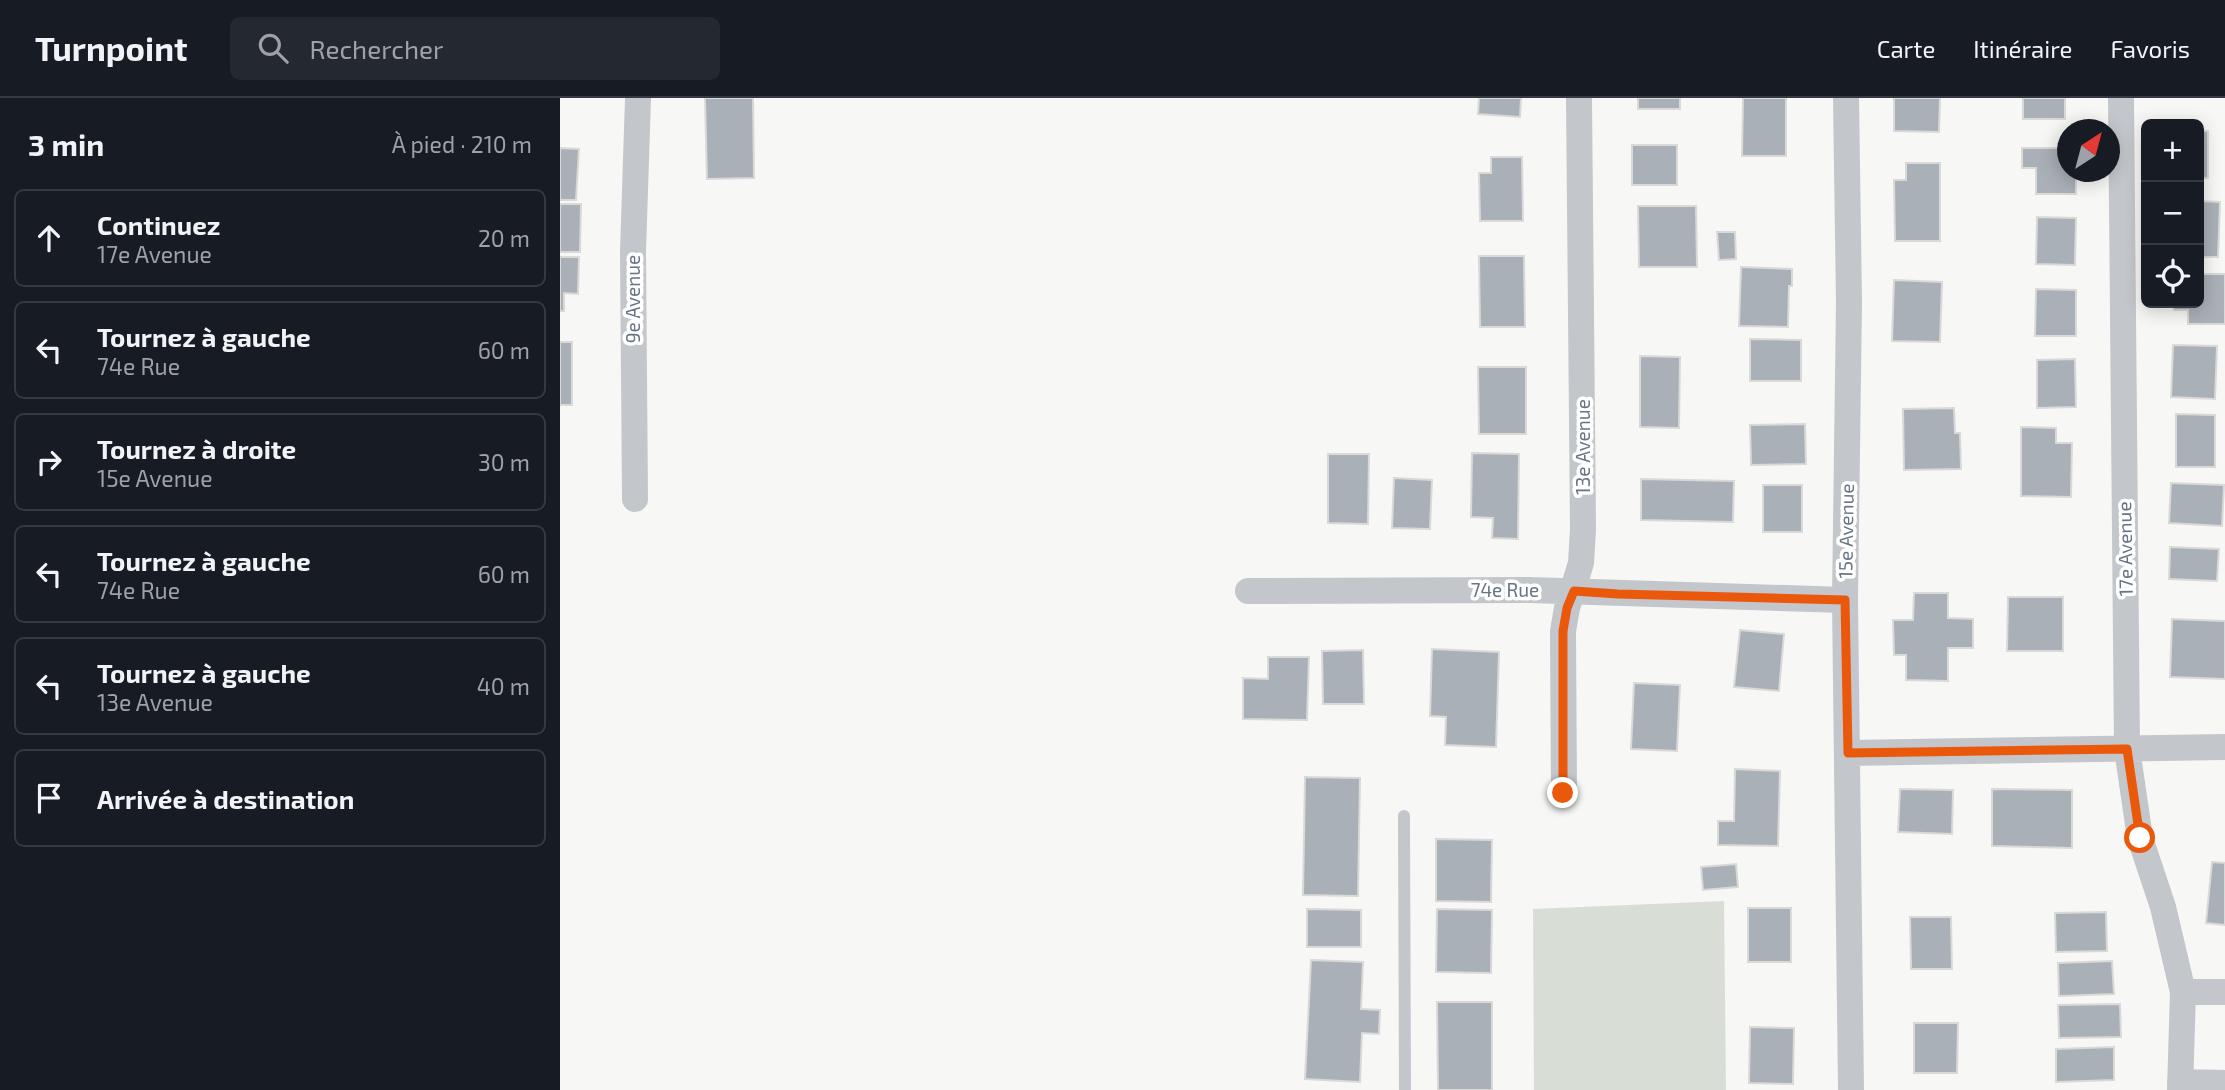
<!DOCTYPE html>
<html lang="fr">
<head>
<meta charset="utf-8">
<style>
  :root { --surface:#171b24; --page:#242831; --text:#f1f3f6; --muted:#9ea1a6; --line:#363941 }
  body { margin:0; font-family:"Exo 2",sans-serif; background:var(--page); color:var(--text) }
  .controls { position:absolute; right:21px; top:21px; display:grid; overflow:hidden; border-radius:10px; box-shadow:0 4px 18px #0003 }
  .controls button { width:63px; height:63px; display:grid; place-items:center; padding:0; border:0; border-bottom:2px solid var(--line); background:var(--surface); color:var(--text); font:35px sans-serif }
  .compass { position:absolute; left:1497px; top:21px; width:63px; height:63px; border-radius:50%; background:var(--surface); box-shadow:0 4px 18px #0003; rotate:36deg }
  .stop { position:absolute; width:21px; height:21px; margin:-16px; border:5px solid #ea580c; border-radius:50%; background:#fff }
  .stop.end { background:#ea580c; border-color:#fff; box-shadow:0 2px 7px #0008 }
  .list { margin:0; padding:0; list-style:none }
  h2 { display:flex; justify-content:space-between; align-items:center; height:91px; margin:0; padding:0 28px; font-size:30px }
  h2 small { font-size:23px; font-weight:400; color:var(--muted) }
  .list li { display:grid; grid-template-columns:46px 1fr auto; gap:21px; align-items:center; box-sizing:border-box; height:98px; margin:0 14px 14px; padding:0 14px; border:2px solid var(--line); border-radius:10px }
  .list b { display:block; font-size:26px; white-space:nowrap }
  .list p { margin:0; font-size:23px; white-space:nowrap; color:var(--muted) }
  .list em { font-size:23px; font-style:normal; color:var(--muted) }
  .icon { flex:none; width:38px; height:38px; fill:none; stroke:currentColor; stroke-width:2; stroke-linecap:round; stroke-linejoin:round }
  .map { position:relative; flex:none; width:1665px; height:992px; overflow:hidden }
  header { display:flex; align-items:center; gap:42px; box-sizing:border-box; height:98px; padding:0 35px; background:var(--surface); border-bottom:2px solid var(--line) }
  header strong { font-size:33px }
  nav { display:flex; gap:38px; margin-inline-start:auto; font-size:24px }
  .search { width:490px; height:63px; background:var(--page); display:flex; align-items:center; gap:18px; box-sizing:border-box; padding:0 24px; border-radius:10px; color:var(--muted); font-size:26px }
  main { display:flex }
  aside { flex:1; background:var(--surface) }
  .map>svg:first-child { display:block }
  .green { fill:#d8ded6 }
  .building { fill:#aab0b7; stroke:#d9d9d7; stroke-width:2 }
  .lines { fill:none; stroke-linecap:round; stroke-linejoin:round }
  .lane { stroke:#c3c6ca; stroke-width:12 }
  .street { stroke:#c3c6ca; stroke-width:26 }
  .route { stroke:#ea580c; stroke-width:9 }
  .labels { text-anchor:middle; stroke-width:7; stroke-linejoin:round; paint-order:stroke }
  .street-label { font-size:19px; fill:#677485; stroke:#fff }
</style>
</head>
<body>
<header>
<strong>Turnpoint</strong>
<div class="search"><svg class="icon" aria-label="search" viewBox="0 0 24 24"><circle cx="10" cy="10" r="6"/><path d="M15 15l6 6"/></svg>Rechercher</div>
<nav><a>Carte</a><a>Itinéraire</a><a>Favoris</a></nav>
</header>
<main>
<aside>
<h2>3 min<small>À pied · 210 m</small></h2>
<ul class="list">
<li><svg class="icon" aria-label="ahead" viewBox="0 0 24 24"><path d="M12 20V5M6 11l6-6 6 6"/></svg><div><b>Continuez</b><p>17e Avenue</p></div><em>20 m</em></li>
<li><svg class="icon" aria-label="left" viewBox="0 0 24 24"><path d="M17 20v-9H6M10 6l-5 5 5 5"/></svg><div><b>Tournez à gauche</b><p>74e Rue</p></div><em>60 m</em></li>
<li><svg class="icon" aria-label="right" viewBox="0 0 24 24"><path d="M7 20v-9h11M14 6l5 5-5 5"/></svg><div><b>Tournez à droite</b><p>15e Avenue</p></div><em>30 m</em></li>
<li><svg class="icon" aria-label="left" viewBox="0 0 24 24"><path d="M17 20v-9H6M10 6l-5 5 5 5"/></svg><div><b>Tournez à gauche</b><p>74e Rue</p></div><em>60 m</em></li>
<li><svg class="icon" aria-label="left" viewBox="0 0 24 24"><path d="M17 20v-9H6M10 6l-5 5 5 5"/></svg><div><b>Tournez à gauche</b><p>13e Avenue</p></div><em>40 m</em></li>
<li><svg class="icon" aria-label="arrive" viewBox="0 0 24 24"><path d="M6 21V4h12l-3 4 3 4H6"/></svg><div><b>Arrivée à destination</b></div></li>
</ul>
</aside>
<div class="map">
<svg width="1665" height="992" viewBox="0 0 1665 992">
  <rect width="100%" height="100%" fill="#f7f7f5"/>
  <path class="green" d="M1164 803 1166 992H974L973 811Z"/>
  <path class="building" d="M145 0H193L194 80 147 81Z
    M919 0H961L960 19 918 16Z
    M1078 0H1120V11H1078Z
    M1183 0H1226V58H1182Z
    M1334 0H1380L1379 34 1334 33Z
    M1463 0H1505V21H1463Z
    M1639 33H1648V80H1639Z
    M1072 47H1117V87H1072Z
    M0 50 19 51 16 102H0Z
    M1462 50H1507V74H1516V96H1476V70H1462Z
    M931 59H962L963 123H920L919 75H931Z
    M1346 65H1380V143H1335L1334 82H1346Z
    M1639 103 1660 104 1658 159H1639Z
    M0 106H21L20 154H0Z
    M1078 108H1136L1137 169H1079Z
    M1477 119 1516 120 1515 167 1476 166Z
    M1157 134H1175L1176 161 1159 162Z
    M919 158H964L965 229H920Z
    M0 159H19L18 196 4 195V213H0Z
    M1181 169 1232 171V188H1229L1228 229 1179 228Z
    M1639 176H1665V226H1628V212H1614L1613 205H1639Z
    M1334 182 1382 184 1380 244 1332 243Z
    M1476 191 1516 192V238H1475Z
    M1190 241 1241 242V283H1190Z
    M0 244H12V307H0Z
    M1613 247 1657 248 1655 301 1611 299Z
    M1080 258 1120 259 1119 330 1080 329Z
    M1515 261 1516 309 1477 310V262Z
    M918 269H966V336H919Z
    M1394 310 1395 335H1400L1401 371 1344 372 1343 311Z
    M1616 316 1655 317V369H1616Z
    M1245 326 1246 366 1191 367 1190 327Z
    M1461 329 1496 330V345H1512L1511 399 1461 398Z
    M912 355 959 356 958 441 932 440 933 420 911 419Z
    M768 356H809L808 426 768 425Z
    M834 380 872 382 870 431 832 430Z
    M1081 381 1174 383 1173 424 1081 422Z
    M1611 385 1664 387 1662 428 1609 425Z
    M1203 387H1242V434H1203Z
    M1610 449 1659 451 1657 483 1609 481Z
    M1354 495H1388V520L1413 521V550H1388V583L1346 582V557H1334L1333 522H1353Z
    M1448 499H1503V553H1447Z
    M1612 521 1665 523V581L1610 579Z
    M1180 532 1224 536 1219 593 1174 589Z
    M872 551 939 554 936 649 885 647 886 619 870 618Z
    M803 552 804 606H763L762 553Z
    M708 559H749L747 622 683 621V580L708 581Z
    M1074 585 1120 587 1117 653 1071 651Z
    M1175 671 1220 673 1218 748 1158 747V723H1174Z
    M745 679 800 680 798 798 743 797Z
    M1340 691 1393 692 1392 736 1338 734Z
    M1432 691 1512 692V750L1432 748Z
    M876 741 932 742 931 804 876 803Z
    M1652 764 1665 765V827L1646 825Z
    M1176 766 1178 789 1143 792 1141 769Z
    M1188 810H1231V864H1188Z
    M747 811 801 812V849H747Z
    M877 811 932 812 931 875 876 874Z
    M1546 814 1547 853 1496 854 1495 815Z
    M1350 819H1391L1392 871H1351Z
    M751 862 803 864 801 911 820 912 819 936 802 935 800 984 745 981Z
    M1552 863 1554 896 1499 898 1498 865Z
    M877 904H932V992H878Z
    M1560 906 1561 939 1499 940 1498 907Z
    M1354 925H1398L1397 975H1354Z
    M1190 929 1234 930 1233 986 1189 985Z
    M1554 949V982L1496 984V951Z"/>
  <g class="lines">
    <path class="lane" d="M844 718 845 992"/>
    <path class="street" d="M1286 0 1289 204 1285 502 1291 992
      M1561 0 1567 651 1580 740 1603 809 1623 894 1620 992
      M75 401 73 154 78 0
      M688 493 970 492 1285 502
      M1288 655 1665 649
      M1004 695 1003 533 1007 510 1021 465 1023 431 1019 0
      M1623 894H1665
      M1620 984 1665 985"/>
  </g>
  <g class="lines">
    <path class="route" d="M1003 695V533L1007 510 1014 493 1058 496 1285 502 1288 655 1567 651 1580 740"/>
  </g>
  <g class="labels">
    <g class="street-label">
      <text transform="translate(73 201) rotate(-90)" y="7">9e Avenue</text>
      <text transform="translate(1023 349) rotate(-90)" y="7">13e Avenue</text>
      <text transform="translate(1286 433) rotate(-89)" y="7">15e Avenue</text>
      <text transform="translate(1565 451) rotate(-91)" y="7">17e Avenue</text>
      <text x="945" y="499">74e Rue</text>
    </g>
  </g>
</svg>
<div class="controls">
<button>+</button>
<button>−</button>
<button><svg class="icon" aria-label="locate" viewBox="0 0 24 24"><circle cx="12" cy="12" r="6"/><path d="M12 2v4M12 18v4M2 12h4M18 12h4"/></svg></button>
</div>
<svg class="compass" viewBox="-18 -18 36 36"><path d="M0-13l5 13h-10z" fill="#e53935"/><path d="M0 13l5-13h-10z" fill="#9ea1a6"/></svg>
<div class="stop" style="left:1580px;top:740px"></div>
<div class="stop end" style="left:1003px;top:695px"></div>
</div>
</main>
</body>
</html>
